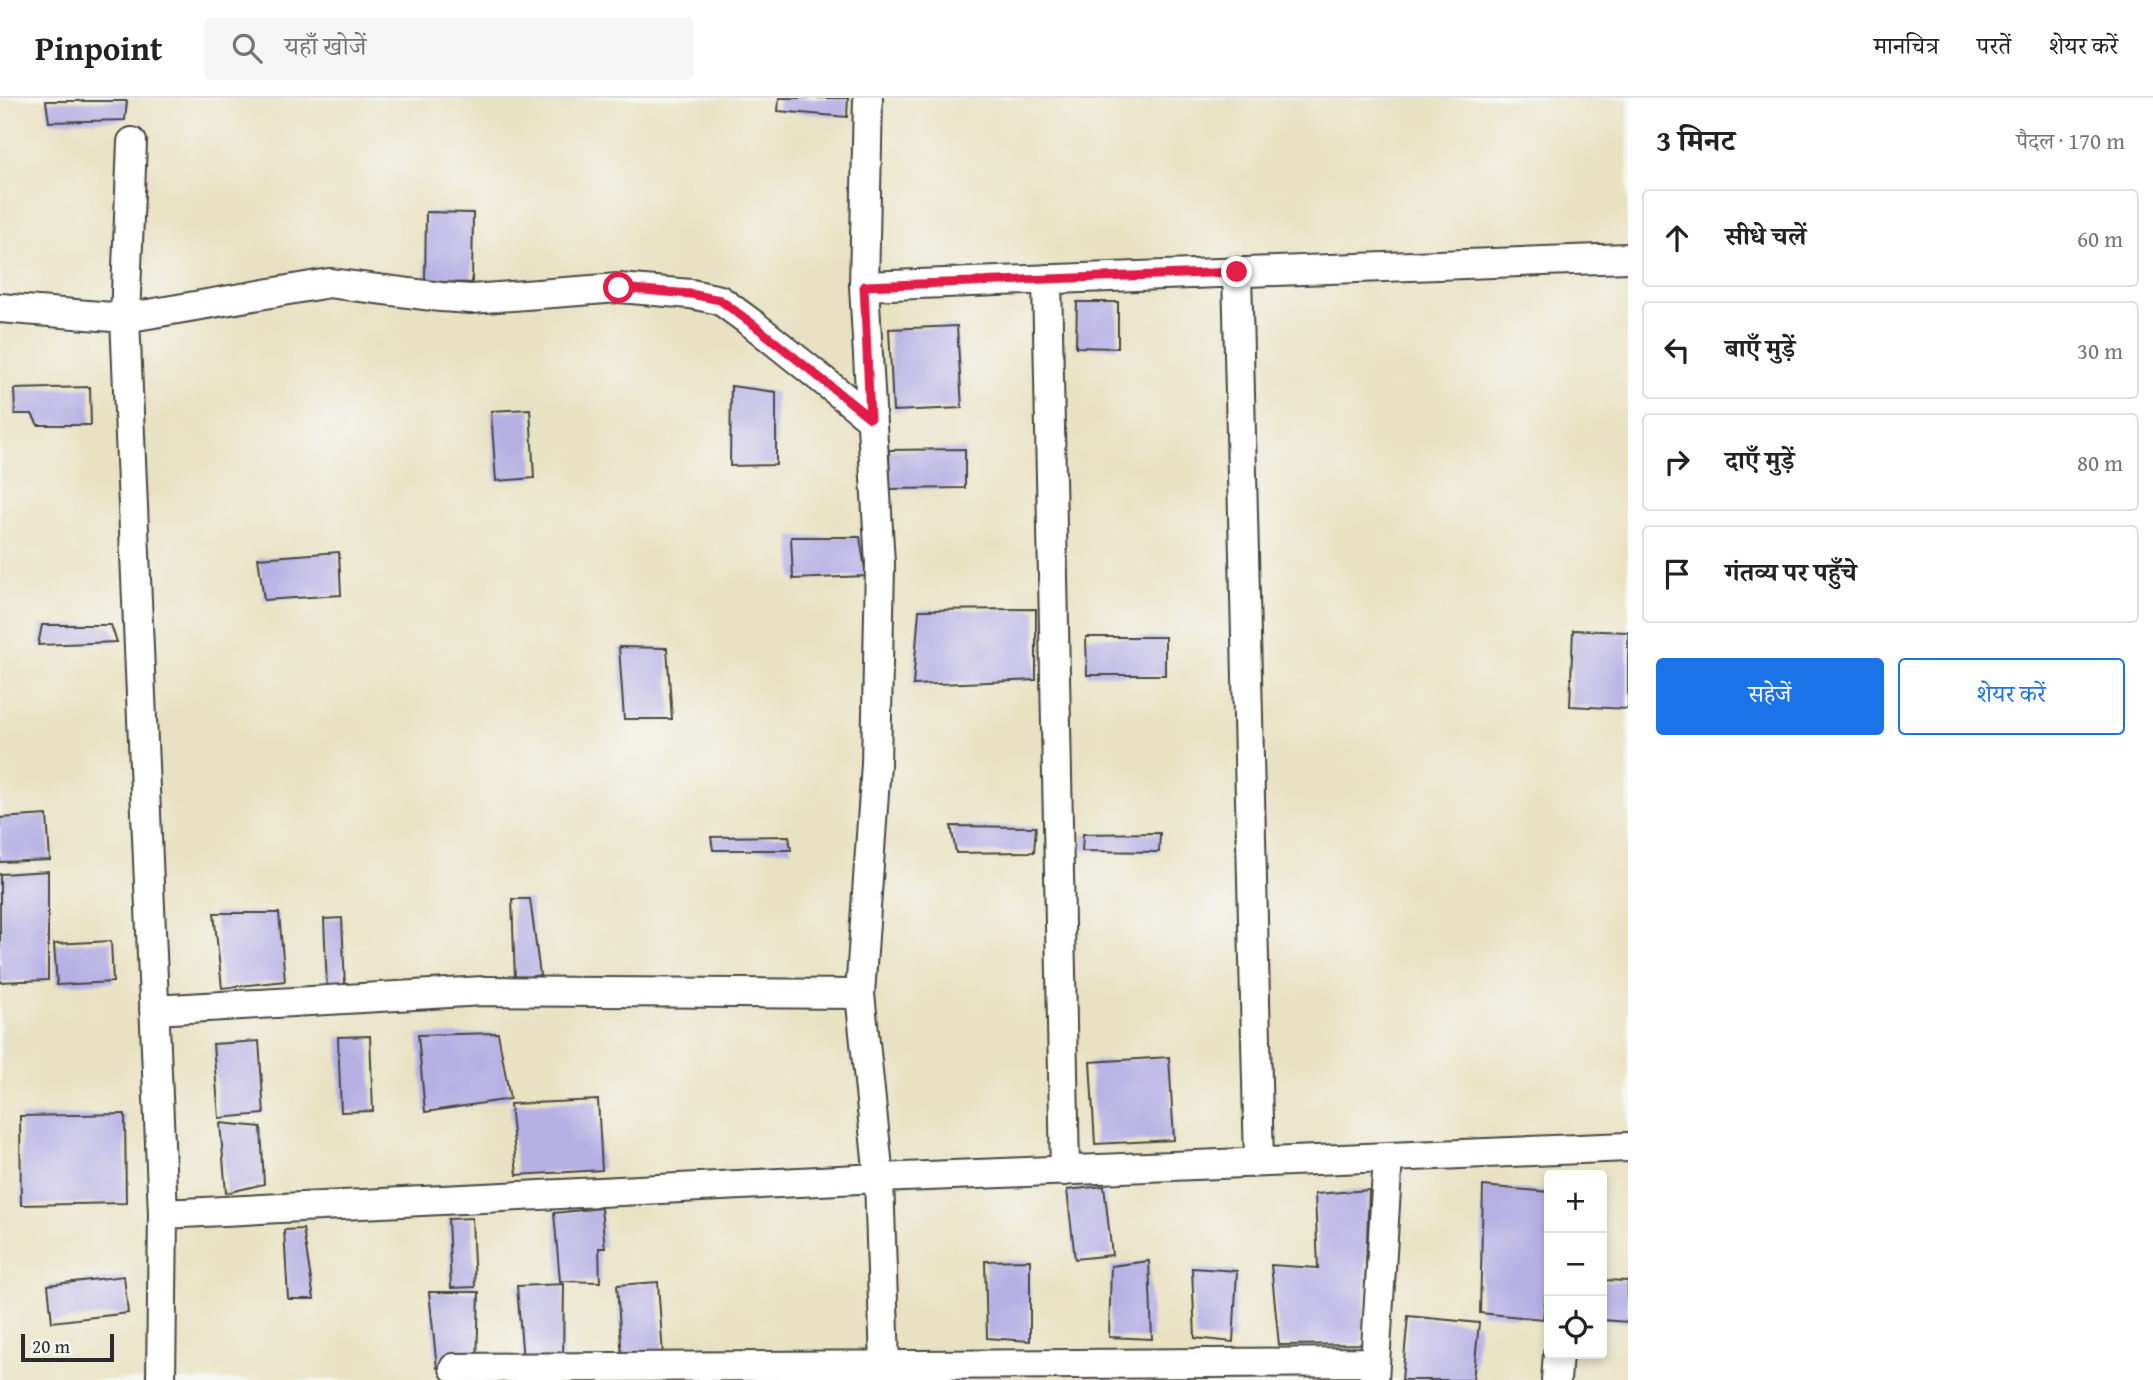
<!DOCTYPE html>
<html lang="hi">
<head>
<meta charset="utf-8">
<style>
  :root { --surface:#fff; --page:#f6f6f6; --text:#222; --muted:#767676; --line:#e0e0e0; --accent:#1a73e8 }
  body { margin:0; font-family:"Gentium Book Plus","Noto Serif Devanagari",serif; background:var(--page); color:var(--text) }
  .controls { position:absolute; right:21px; bottom:21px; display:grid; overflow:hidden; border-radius:7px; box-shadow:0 4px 10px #0003 }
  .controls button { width:63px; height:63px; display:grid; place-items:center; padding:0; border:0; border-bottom:2px solid var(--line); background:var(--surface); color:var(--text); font:35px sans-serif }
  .scale { position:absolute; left:21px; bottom:18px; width:93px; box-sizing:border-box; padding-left:7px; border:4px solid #2b2b2b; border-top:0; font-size:19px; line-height:24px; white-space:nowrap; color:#2b2b2b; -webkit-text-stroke:5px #f6f6f2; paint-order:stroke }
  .stop { position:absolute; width:21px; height:21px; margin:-16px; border:5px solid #e11d48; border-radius:50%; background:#fff }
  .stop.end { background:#e11d48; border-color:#fff; box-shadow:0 2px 7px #0008 }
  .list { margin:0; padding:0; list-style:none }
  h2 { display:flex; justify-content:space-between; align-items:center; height:91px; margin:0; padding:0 28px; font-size:30px }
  h2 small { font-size:23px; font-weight:400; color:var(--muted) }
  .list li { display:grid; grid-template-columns:46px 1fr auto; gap:21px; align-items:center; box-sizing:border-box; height:98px; margin:0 14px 14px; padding:0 14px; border:2px solid var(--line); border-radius:7px }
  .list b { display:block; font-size:26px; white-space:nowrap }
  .list em { font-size:23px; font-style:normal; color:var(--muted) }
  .actions { display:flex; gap:14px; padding:21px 28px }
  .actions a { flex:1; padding:16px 0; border:2px solid var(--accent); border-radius:7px; text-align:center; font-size:24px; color:var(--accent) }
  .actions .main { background:var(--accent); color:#fff }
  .icon { flex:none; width:38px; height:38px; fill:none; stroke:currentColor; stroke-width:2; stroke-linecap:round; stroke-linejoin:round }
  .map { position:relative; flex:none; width:1628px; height:1282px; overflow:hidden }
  header { display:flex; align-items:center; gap:42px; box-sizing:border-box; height:98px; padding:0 35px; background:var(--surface); border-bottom:2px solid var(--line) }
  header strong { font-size:33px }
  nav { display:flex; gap:38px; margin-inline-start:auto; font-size:24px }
  .search { width:490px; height:63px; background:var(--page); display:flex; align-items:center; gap:18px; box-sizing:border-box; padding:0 24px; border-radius:7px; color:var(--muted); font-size:26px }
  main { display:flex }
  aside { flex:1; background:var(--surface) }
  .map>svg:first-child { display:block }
  .building { fill:#b6afe4 }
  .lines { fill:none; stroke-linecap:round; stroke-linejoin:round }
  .street-casing { stroke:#474642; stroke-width:32 }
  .street { stroke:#fff; stroke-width:28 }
  .route { stroke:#e11d48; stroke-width:9 }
</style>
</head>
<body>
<header>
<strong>Pinpoint</strong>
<div class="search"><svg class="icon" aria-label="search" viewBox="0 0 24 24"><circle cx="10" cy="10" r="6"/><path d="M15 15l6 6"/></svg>यहाँ खोजें</div>
<nav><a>मानचित्र</a><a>परतें</a><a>शेयर करें</a></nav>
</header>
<main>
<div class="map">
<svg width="1628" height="1282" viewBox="0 0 1628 1282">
  <rect width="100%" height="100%" fill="#f6f6f2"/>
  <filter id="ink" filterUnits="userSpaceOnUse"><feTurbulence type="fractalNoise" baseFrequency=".0143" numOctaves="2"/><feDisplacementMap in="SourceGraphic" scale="14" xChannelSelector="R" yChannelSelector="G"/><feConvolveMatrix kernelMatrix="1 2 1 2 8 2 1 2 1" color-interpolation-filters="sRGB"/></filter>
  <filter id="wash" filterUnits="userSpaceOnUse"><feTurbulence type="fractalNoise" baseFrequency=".00686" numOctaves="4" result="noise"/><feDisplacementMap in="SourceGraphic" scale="28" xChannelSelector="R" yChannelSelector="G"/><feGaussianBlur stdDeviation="1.57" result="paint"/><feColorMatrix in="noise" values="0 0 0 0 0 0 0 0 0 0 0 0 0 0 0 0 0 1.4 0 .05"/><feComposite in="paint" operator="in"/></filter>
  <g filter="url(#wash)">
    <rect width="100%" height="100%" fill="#e8e2c2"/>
    <g id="blocks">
      <path class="building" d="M779 0H848L847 19 778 13Z
        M46 3H127L125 22 49 24Z
        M426 114 473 115 472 185 425 184Z
        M1077 204H1118V250L1076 249Z
        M957 228 962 310 893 313 889 231Z
        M731 288 776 294V367L730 368Z
        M90 289 91 327H38L32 316H15L14 291Z
        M530 311 534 380 496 383 491 313Z
        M965 351V390L890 391 889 352Z
        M791 439H860L866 478 793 481Z
        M339 454 341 497 264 502 258 460Z
        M1036 511V582L913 587 919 512Z
        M42 527H111L117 544 38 547Z
        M1573 532 1628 534V611L1570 608Z
        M1086 539H1165V577H1087Z
        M619 549 667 550 672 621H624Z
        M47 717 50 762 0 764V720Z
        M951 728 1036 729 1034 754 956 755Z
        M1160 735 1159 754 1082 753 1083 736Z
        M789 738 791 752H713L711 739Z
        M48 773V882L0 884V776Z
        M512 801H530L540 877 515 881Z
        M214 815H279L285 883 222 890Z
        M342 820 345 890H327L324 821Z
        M111 843 113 884 57 887 54 846Z
        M498 935 510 1001 425 1014 418 937Z
        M370 938 373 1013 341 1014 338 939Z
        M259 943 264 1016 219 1020 213 946Z
        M1169 959 1174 1042 1095 1046 1090 964Z
        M598 1002 602 1072 517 1077 510 1006Z
        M125 1016 126 1105 21 1107 20 1018Z
        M220 1025 261 1029 264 1086 226 1095Z
        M1104 1088 1112 1157 1075 1161 1067 1092Z
        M1483 1088 1549 1094V1172L1543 1221 1480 1215Z
        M1369 1092 1363 1246 1279 1247 1271 1167 1318 1170 1315 1096Z
        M601 1110 605 1150H599L600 1184 560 1183 554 1115Z
        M472 1120 475 1189 451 1190 448 1121Z
        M303 1131 314 1201H288L284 1132Z
        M1030 1162V1243L987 1240 985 1163Z
        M1149 1163 1152 1241 1109 1239 1111 1168Z
        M1192 1170 1237 1173 1233 1244 1195 1240Z
        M124 1178 128 1215 52 1224 48 1187Z
        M1602 1182 1628 1183V1224L1602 1222Z
        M658 1184 663 1258 622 1261 617 1187Z
        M564 1186 563 1261 523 1263 517 1188Z
        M429 1194H479L477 1266 437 1270Z
        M1408 1218 1479 1225 1473 1282H1402Z"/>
    </g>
  </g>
  <g filter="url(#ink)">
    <use href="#blocks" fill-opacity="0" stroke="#474642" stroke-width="2"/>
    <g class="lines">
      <defs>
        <path id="street" d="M868 0 864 188 880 466 876 666 860 896 879 1080 885 1267
          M132 44 125 220 163 1116 161 1282
          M1237 174 1259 1064
          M1047 181 1065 1073
          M864 188 1628 160
          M0 210 125 220 329 185 441 199 471 201 619 190 691 196 720 202 754 227 870 320
          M154 912 483 893 860 896
          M163 1116 879 1080 1628 1049
          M454 1270 1375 1264
          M1374 1282 1388 1059
          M1556 1282 1558 1256"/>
      </defs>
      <use href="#street" class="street-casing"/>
      <use href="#street" class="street"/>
    </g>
  </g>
  <g class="lines" filter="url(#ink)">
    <path class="route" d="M619 190 691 196 720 202 754 227 870 320 864 188 1237 174"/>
  </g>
</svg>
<div class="controls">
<button>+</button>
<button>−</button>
<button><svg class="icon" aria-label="locate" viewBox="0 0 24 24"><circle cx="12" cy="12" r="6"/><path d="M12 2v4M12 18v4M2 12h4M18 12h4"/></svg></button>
</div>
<div class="scale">20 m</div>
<div class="stop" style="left:619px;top:190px"></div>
<div class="stop end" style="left:1237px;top:174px"></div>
</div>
<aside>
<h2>3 मिनट<small>पैदल · 170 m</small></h2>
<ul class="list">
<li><svg class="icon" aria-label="ahead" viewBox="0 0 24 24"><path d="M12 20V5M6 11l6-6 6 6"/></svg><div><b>सीधे चलें</b></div><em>60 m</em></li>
<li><svg class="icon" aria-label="left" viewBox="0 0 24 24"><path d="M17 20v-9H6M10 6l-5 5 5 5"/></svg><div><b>बाएँ मुड़ें</b></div><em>30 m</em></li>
<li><svg class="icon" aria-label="right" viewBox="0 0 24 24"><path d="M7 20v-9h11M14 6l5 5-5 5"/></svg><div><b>दाएँ मुड़ें</b></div><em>80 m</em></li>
<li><svg class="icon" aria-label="arrive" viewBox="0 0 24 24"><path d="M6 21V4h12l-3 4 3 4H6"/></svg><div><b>गंतव्य पर पहुँचे</b></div></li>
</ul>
<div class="actions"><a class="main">सहेजें</a><a>शेयर करें</a></div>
</aside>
</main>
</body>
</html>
